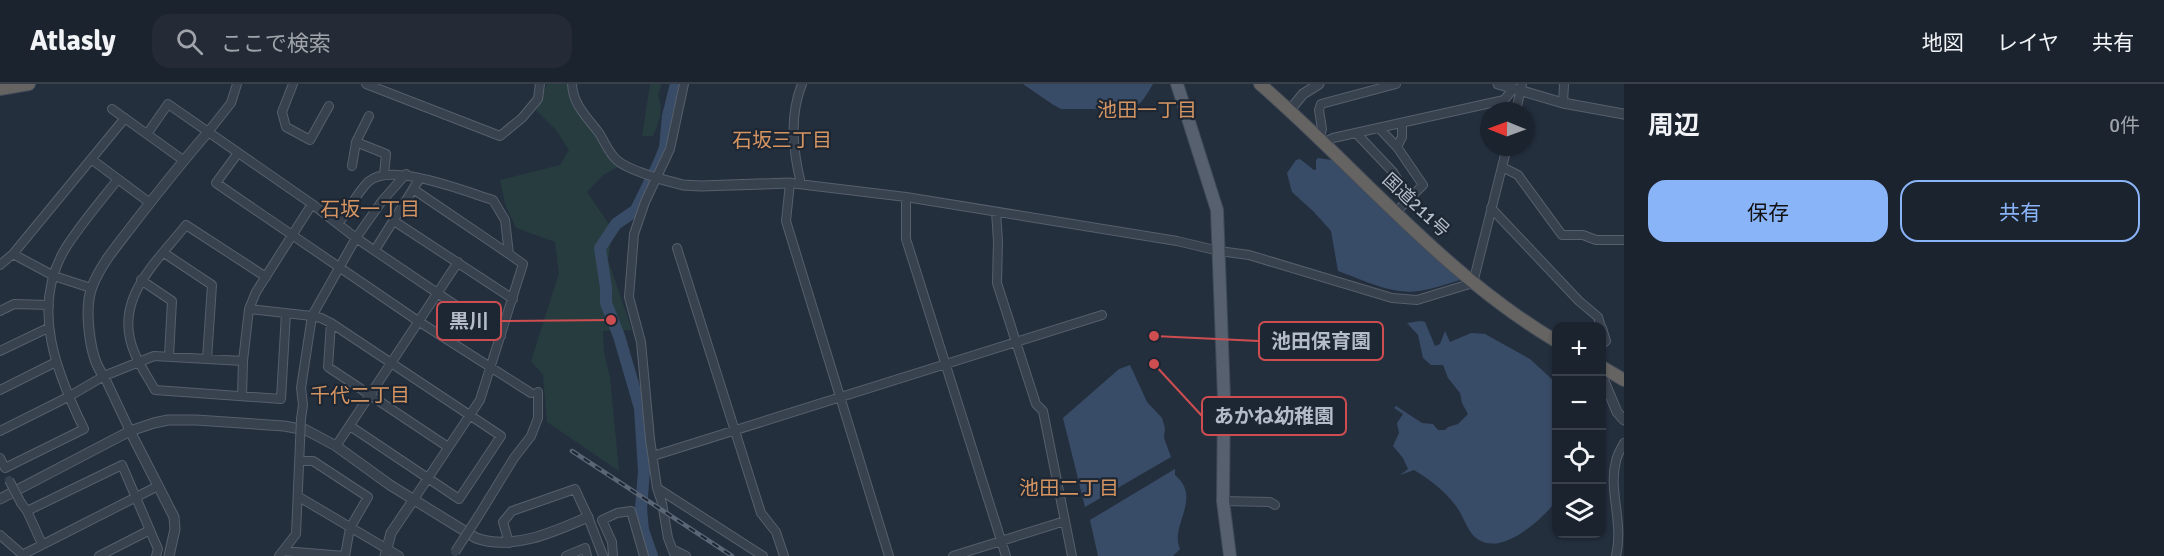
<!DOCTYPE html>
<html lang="ja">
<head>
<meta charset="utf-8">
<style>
  :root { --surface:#1b232e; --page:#242b36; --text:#f1f3f6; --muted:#a0a4aa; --line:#39404a; --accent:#8ab4f8 }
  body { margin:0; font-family:Signika,"Noto Sans JP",sans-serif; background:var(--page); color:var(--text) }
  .controls { position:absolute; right:18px; bottom:18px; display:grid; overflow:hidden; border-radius:12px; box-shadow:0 2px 4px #0004 }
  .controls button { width:54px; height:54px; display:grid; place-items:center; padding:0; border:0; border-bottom:2px solid var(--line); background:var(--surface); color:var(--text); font:30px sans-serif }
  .compass { position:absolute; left:1480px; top:18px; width:54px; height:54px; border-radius:50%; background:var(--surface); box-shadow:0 2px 4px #0004; rotate:271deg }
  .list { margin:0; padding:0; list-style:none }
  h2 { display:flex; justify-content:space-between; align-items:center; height:78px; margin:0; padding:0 24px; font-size:26px }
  h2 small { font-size:20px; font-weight:400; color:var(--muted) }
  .actions { display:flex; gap:12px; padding:18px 24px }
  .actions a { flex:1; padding:14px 0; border:2px solid var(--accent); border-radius:18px; text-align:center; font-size:21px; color:var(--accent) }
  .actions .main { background:var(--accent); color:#111 }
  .icon { flex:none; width:33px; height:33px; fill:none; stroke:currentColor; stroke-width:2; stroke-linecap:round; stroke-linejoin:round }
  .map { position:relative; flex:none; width:1624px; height:472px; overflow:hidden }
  header { display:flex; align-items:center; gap:36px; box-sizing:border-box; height:84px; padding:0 30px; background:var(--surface); border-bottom:2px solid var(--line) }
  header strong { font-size:28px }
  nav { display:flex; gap:33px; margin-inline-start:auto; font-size:21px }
  .search { width:420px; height:54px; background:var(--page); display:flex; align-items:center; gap:15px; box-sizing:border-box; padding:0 21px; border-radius:18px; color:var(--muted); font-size:22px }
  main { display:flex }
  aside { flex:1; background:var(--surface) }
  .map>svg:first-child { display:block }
  .green { fill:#263c3f }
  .water { fill:#394c67 }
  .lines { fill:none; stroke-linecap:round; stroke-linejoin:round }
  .river { stroke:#394c67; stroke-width:12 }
  .minor-casing { stroke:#565f6c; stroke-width:10 }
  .tertiary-casing { stroke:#565f6c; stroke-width:11 }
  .primary-casing { stroke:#414a57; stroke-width:14 }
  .trunk-casing { stroke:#434c59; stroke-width:14 }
  .minor { stroke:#38414e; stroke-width:8 }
  .tertiary { stroke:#38414e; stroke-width:9 }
  .primary { stroke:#56606e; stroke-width:12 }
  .trunk { stroke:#656462; stroke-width:12 }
  .rail-casing { stroke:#5a6575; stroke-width:4.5 }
  .rail { stroke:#1d2633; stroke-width:2; stroke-dasharray:7; stroke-linecap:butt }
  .minor-bridge-casing { stroke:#565f6c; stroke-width:10; stroke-linecap:butt }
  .minor-bridge { stroke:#38414e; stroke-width:8 }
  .labels { text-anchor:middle; stroke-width:4.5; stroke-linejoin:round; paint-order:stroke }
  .street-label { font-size:18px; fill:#b4bcc9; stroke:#1d2633 }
  .neighbourhood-label { font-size:20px; fill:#d59563; stroke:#1d2633 }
  .leader { fill:none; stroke:#ce4d50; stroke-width:2 }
  .callout-dot { fill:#ce4d50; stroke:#1d2633; stroke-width:2 }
  .callout { fill:#1d2633; stroke:#ce4d50; stroke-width:2 }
  .callout-label { font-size:20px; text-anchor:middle; font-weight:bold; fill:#b4bcc9 }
</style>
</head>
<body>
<header>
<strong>Atlasly</strong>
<div class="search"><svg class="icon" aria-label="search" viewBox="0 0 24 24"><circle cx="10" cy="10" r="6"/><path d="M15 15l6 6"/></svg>ここで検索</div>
<nav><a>地図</a><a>レイヤ</a><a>共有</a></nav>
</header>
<main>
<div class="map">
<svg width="1624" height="472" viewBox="0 0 1624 472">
  <rect width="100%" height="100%" fill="#242f3e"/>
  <path class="green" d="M547 0H573L574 7 604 60 620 82 603 91 587 108 613 146 608 176 632 246 603 247 604 268 610 293 619 387 547 338 543 291 531 277 559 189 555 158 516 144 505 120 500 96 560 81 569 66 556 46 536 26Z
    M650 0H662L658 11C664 26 659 38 653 52H642Z"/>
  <path class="water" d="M1023 0H1153C1146 11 1142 22 1128 25H1061L1052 20Z
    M1318 74 1332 76 1459 193 1460 196C1446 200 1433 205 1419 207 1392 211 1363 196 1338 187L1331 147 1314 128 1292 108 1287 89 1296 76 1300 75 1314 86H1316V76Z
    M1421 237 1425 238 1435 262 1440 260 1445 247 1450 258 1471 249 1485 250 1530 275 1556 299V417C1543 435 1503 471 1479 456 1467 449 1464 432 1456 422 1444 406 1430 396 1414 386L1400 391 1408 385 1403 374 1393 362 1399 349 1397 339 1403 330 1394 324 1396 322 1422 339 1433 340 1438 346H1445L1448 343 1458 340 1468 330 1462 319 1460 309 1448 294 1443 281H1431L1423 274 1418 251 1407 239Z
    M1130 281 1147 318 1162 334 1165 344 1164 354 1171 373 1085 423 1063 334 1119 285Z
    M1175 385V391C1203 414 1169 442 1180 465L1173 472H1098L1090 436Z"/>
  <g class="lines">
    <path class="river" d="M652 472 643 446 641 425 644 387 640 324 619 252 606 219V204L600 164 616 140 636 126 658 81 665 64 668 32 676 0"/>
    <defs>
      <path id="minor" d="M293 0 282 28 286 43 310 56 329 22
        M366 0 500 52 522 34 538 15 540 0
        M572 0C573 21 587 33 599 49 605 58 609 70 618 77 628 85 645 90 657 94
        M1563 19 1564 0
        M112 25 183 76
        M1516 27 1522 0
        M369 32 356 58 386 70 384 91
        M1379 44 1397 63 1423 101 1396 128
        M208 48 231 19 237 0
        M1356 49 1393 88 1409 114
        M147 50 168 20 312 120 356 154 501 252
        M1319 55 1322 45 1319 26 1321 20 1396 0
        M1323 59 1333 54 1504 16 1513 5
        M1397 63 1402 53V39
        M238 69 216 99 418 237 531 309
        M91 75 150 119
        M352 82 356 58
        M1502 83 1518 91 1562 151H1583L1596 156H1624
        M801 100C793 67 789 32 802 0
        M413 105 509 170
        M906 113V155L1006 472
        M1491 124 1579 217 1598 233 1601 243
        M996 128 998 157 997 199 1036 320 1043 327 1072 472
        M394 137 513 215
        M338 140C348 127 357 109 368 98 391 77 466 108 493 116L505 136 509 170 523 180 480 316 414 415
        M677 164 761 429 776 448 784 472
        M375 166 420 94
        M164 169 212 201 207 275
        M13 170 54 192 91 204
        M0 181 13 170 125 34
        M266 193 186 141C156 179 111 216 135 270 140 282 149 295 155 306L281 315 286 229
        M141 196 172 217 169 272
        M249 225 312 232 321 234 331 239 328 283 448 363
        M0 227 14 220 49 221
        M331 239 501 352 459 415 350 342
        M1602 244 1606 257 1602 260
        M0 267 48 244
        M104 292 130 347
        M0 306 56 278
        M242 312 243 277
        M301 335 303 321 301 304 312 232 356 154 382 117 406 90
        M0 347 68 313 104 292 154 272 243 277 249 225 256 208 312 120
        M336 362 458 178
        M653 372 1102 231
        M0 374 5 384 84 345C57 290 30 224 65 165 80 141 100 118 118 95
        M300 377H313L368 413 350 444 345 472
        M657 404 763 472
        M299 413 399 472
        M1223 417 1270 418 1275 421
        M21 419 27 427 42 460
        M27 427 122 381 158 465 156 472
        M479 431 514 374 531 352 538 334V308
        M0 451 24 472
        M509 459 503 438 512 427 575 405 588 433 603 472
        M672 465 686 472
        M283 467 345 472
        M22 471 158 402
        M99 472 150 446
        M279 472 296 450 300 358
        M566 472 585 464 587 472
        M613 472 612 458 602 436 617 429 631 427 644 472
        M675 472 668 454 662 419 657 404 650 355 641 258 629 213 634 150 645 118 670 65 684 0
        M889 472 786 137 790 99 906 113 1177 157 1219 167 1249 171 1392 214 1417 216 1473 199 1507 63
        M953 472 1065 437
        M1616 472C1624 438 1608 407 1616 377 1617 371 1621 365 1624 359"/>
      <path id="tertiary" d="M1498 0 1563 19 1624 30
        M1290 26 1303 10 1319 0
        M657 94 683 101 701 102 790 99
        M104 292C89 275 84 224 92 203 101 179 120 158 135 138 159 107 183 77 208 48
        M1602 292 1617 328 1624 336
        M130 347 174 433 175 445 169 472
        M0 415 130 347 154 339 168 336H196L284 342 306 346 336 362 390 401 476 454C512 467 554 448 588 433
        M385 472 391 449 414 415"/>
      <path id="primary" d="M1177 0 1217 126 1224 314 1223 417 1230 472"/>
      <path id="trunk" d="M1260 0C1359 86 1443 190 1556 257
        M0 5 29 0
        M1602 283 1624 296"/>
    </defs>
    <use href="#minor" class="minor-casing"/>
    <use href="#tertiary" class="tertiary-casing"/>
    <use href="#primary" class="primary-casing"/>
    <use href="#trunk" class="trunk-casing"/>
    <use href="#minor" class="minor"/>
    <use href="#tertiary" class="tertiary"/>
    <use href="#primary" class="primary"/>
    <use href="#trunk" class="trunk"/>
    <defs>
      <path id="rail" d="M572 367 732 472"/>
    </defs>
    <use href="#rail" class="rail-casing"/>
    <use href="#rail" class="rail"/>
    <defs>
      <path id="minor-bridge" d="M300 358 301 335
        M9 396 21 419
        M455 468 479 431"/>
    </defs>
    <use href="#minor-bridge" class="minor-bridge-casing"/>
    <use href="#minor-bridge" class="minor-bridge"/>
  </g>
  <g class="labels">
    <g class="street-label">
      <text transform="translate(1416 121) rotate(43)" y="6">国道211号</text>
    </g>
    <g class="neighbourhood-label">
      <text x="1147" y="33">池田一丁目</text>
      <text x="782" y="63">石坂三丁目</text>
      <text x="370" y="132">石坂一丁目</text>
      <text x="360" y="318">千代二丁目</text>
      <text x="1069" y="411">池田二丁目</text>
    </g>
  </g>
  <path class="leader" d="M611 236L501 237M1154 252L1259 257M1154 280L1202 332"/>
  <g class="callout-dot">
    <circle cx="611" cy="236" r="6"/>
    <circle cx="1154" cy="252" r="6"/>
    <circle cx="1154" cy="280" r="6"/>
  </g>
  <g class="callout">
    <rect x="437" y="218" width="64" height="38" rx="6"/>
    <rect x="1259" y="238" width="124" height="38" rx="6"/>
    <rect x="1202" y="313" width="144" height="38" rx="6"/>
  </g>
  <g class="callout-label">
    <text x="469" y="244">黒川</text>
    <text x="1321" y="264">池田保育園</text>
    <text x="1274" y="339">あかね幼稚園</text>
  </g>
</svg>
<div class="controls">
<button>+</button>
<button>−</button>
<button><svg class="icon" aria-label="locate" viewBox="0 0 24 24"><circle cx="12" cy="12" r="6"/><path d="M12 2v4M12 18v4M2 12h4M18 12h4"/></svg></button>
<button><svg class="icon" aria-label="layers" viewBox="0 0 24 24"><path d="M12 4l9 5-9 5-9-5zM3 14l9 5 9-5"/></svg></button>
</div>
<svg class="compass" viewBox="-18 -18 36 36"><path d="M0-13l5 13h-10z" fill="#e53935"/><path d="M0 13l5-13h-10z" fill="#a0a4aa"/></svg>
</div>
<aside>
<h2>周辺<small>0件</small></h2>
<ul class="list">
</ul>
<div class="actions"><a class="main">保存</a><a>共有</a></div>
</aside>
</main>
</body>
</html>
